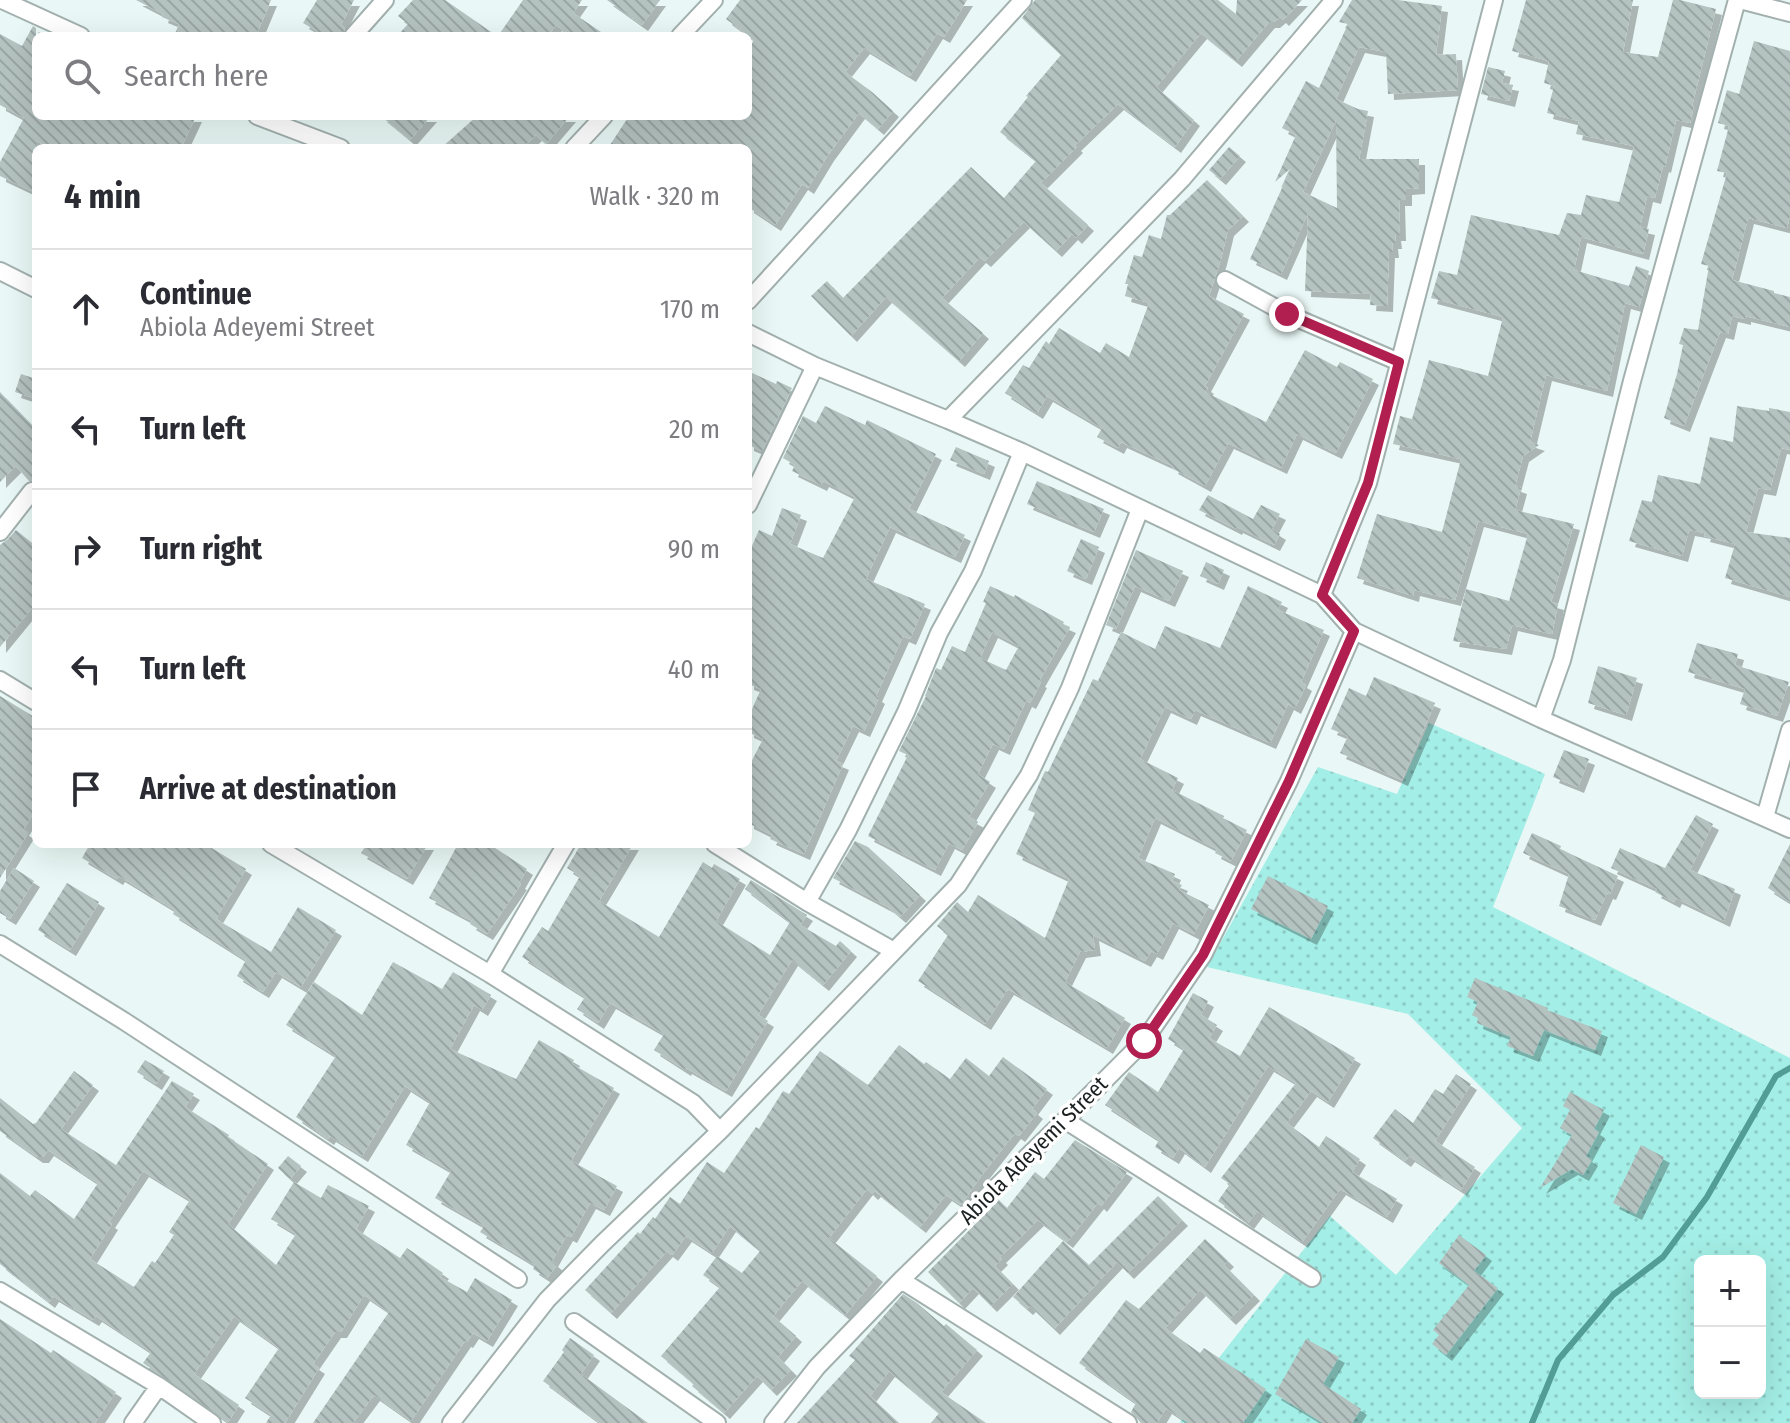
<!DOCTYPE html>
<html lang="en">
<head>
<meta charset="utf-8">
<style>
  :root { --surface:#fff; --page:#f2f2f3; --text:#2b2b33; --muted:#7c7c81; --line:#e1e1e2 }
  body { margin:0; font-family:"Fira Sans Condensed",sans-serif; background:var(--page); color:var(--text) }
  .controls { position:absolute; right:24px; bottom:24px; display:grid; overflow:hidden; border-radius:12px; box-shadow:0 8px 32px #0002 }
  .controls button { width:72px; height:72px; display:grid; place-items:center; padding:0; border:0; border-bottom:2px solid var(--line); background:var(--surface); color:var(--text); font:40px sans-serif }
  .stop { position:absolute; width:24px; height:24px; margin:-18px; border:6px solid #b01f4f; border-radius:50%; background:#fff }
  .stop.end { background:#b01f4f; border-color:#fff; box-shadow:0 2px 8px #0008 }
  .list { margin:0; padding:0; list-style:none }
  h2 { display:flex; justify-content:space-between; align-items:center; height:104px; margin:0; padding:0 32px; font-size:34px }
  h2 small { font-size:26px; font-weight:400; color:var(--muted) }
  .list li { display:grid; grid-template-columns:52px 1fr auto; gap:24px; align-items:center; box-sizing:border-box; height:120px; padding:0 32px; border-top:2px solid var(--line) }
  .list b { display:block; font-size:30px; white-space:nowrap }
  .list p { margin:0; font-size:26px; white-space:nowrap; color:var(--muted) }
  .list em { font-size:26px; font-style:normal; color:var(--muted) }
  .icon { flex:none; width:44px; height:44px; fill:none; stroke:currentColor; stroke-width:2; stroke-linecap:round; stroke-linejoin:round }
  .map { position:relative; flex:none; width:1790px; height:1423px; overflow:hidden }
  .search { position:absolute; background:var(--surface); box-shadow:0 8px 32px #0002; left:32px; top:32px; width:720px; height:88px; display:flex; align-items:center; gap:20px; box-sizing:border-box; padding:0 28px; border-radius:12px; color:var(--muted); font-size:30px }
  .panel { position:absolute; background:var(--surface); box-shadow:0 8px 32px #0002; left:32px; top:144px; width:720px; height:704px; border-radius:12px }
  .map>svg:first-child { display:block }
  .grass { fill:url(#grass-dots); fill-rule:evenodd }
  .lines { fill:none; stroke-linecap:round; stroke-linejoin:round }
  .stream { stroke:#529d96; stroke-width:6 }
  .building { fill:url(#building-back-hatch); fill-rule:evenodd; filter:url(#shadow) }
  .street-casing { stroke:#a2b0ae; stroke-width:20 }
  .street { stroke:#fff; stroke-width:16 }
  .route { stroke:#b01f4f; stroke-width:10 }
  .labels { text-anchor:middle; stroke-width:7; stroke-linejoin:round; paint-order:stroke }
  .street-label { font-size:22px; fill:#1b2020; stroke:#fff }
</style>
</head>
<body>
<div class="map">
<svg width="1790" height="1423" viewBox="0 0 1790 1423">
  <defs>
    <pattern id="grass-dots" width="8" height="8" patternUnits="userSpaceOnUse" patternTransform="scale(2)"><rect width="8" height="8" fill="#a3eee6"/><path d="M2 2h.1M6 6h.1" fill="none" stroke="#8cccc5" stroke-width="1.8" stroke-linecap="round"/></pattern>
    <pattern id="building-back-hatch" width="6" height="6" patternUnits="userSpaceOnUse" patternTransform="scale(2)"><rect width="6" height="6" fill="#b4c2c0"/><path d="M-1 5l2 2M0 0l6 6M5-1l2 2" fill="none" stroke="#9aa6a5"/></pattern>
    <filter id="shadow"><feDropShadow dx="6" dy="6" stdDeviation="0" flood-color="#0004"/></filter>
  </defs>
  <rect width="100%" height="100%" fill="#e9f8f6"/>
  <path class="grass" d="M1429 723 1545 774 1493 907 1790 1058V1423H1180L1218 1359 1330 1216 1396 1275 1522 1128 1408 1014 1207 967 1318 767 1397 794ZM1700 1261H1760V1393H1700Z"/>
  <g class="lines">
    <path class="stream" d="M1532 1423 1558 1360 1613 1295 1663 1257 1707 1197 1776 1076 1790 1068"/>
  </g>
  <path class="building" d="M136 0H271L256 36H174L179 24 162 17 163 14Z
    M317 0H354L341 25 345 28 342 36H325L303 23Z
    M413 0H445L497 36H397L408 24 398 16Z
    M523 0H582L573 13 607 36H571L556 25 548 36H498Z
    M607 0H660L642 25Z
    M740 0H967L944 37 937 33 910 76 864 48 845 72 872 92 893 111 878 129 859 113 828 155 808 188 802 184 775 225 748 207V148H608L629 116H748V50L754 40 726 19Z
    M1035 0H1218L1236 14 1237 0H1302L1283 20 1280 17 1274 22H1269L1236 61 1201 33 1156 87 1194 120 1175 147 1118 104 1075 145 1077 147 1041 183 1088 225 1076 238 1072 234 1056 251 1024 222 985 261 980 257 942 298 983 333 959 361 886 297 851 336 811 296 827 281 843 298 971 167 1004 198 1036 161 1000 132 1028 97 1026 96 1061 55 1022 18Z
    M1352 0H1398L1442 6 1436 55 1456 54 1458 90 1388 94 1386 52 1359 47 1336 99 1358 109 1368 111 1359 159H1419V188L1406 189V200H1399L1400 235H1395L1396 243H1392L1393 252H1389L1387 306 1370 305 1371 294 1305 291 1308 213 1281 274 1250 259 1291 168 1275 182 1296 135 1282 128 1306 81 1319 88 1348 24 1339 22ZM1336 120 1337 208 1303 192Z
    M1526 0H1633L1623 52 1658 57 1673 0H1680L1716 9 1692 106H1694L1690 123 1676 120 1665 167 1663 166 1655 198 1647 196 1640 227 1649 229 1643 254 1581 237 1574 270 1629 286 1636 266 1649 271 1639 307 1625 303 1607 391 1546 375 1530 442 1539 445 1523 456 1515 486 1521 488 1515 510 1574 524 1551 602 1558 604 1552 634 1512 625 1506 649 1453 641 1466 589 1509 601 1528 534 1478 521 1455 600 1414 590 1413 596 1357 578 1377 514 1442 532 1461 459 1393 444 1400 416 1412 419 1429 360 1488 376 1503 317 1431 298 1439 271 1457 275 1471 215 1559 235 1567 213 1581 215 1586 195 1619 202 1634 146 1576 134 1579 121 1547 113 1554 86 1544 83 1549 61 1512 51Z
    M33 26 36 28V116H196L181 148H50L36 141V193L0 176V162L24 118 0 105V34L22 46Z
    M1754 41 1790 51V216L1787 228 1748 218 1732 280 1774 291V293L1790 297V327L1745 316V319L1732 316 1728 334 1720 332 1684 426 1664 418 1677 374 1683 345 1679 344 1684 328 1698 330 1709 266 1701 264 1727 173 1717 171 1729 126 1718 123 1727 90 1739 94Z
    M1488 67 1505 71 1502 83 1513 85 1509 101 1481 94Z
    M381 116H431L410 140Z
    M477 116H570L546 144 536 135 522 148H441Z
    M1229 147 1240 156 1220 179 1209 170Z
    M1207 180 1243 216 1228 230 1221 259 1209 296 1244 314 1205 386 1208 388 1205 392 1266 422 1305 350 1337 367 1340 362 1373 379 1336 453 1297 434 1281 468 1228 443 1205 486 1172 468 1173 466 1121 442 1118 448 1097 437 1102 428 1047 396 1037 413 1005 393 1023 365 1029 368 1046 341 1049 344 1059 328 1100 353 1106 343 1129 357 1149 303 1125 296 1128 284H1125L1134 255 1142 257 1149 235 1161 239 1167 215H1170Z
    M748 371 776 384 777 381 792 388 762 451 748 445Z
    M21 374 36 379V399L15 392Z
    M0 392 36 429V481H29L16 466 0 482Z
    M825 406 865 425 867 420 936 454 909 509 965 535 955 557 890 527 866 579 925 604 910 639 903 636 876 696 879 698 864 731 853 726 836 761 843 764 804 854 770 839 772 835 748 823V768L763 739 748 732V718L761 689 748 684V555L759 530 772 536 782 508 801 515 790 544 823 558 855 497 823 481 821 485 792 471 795 465 783 458 803 416 816 423Z
    M1737 406 1769 411V408L1790 412V450L1781 448 1770 490 1758 488 1746 532 1790 538V597L1725 578 1735 544 1704 536 1705 533 1689 530 1682 556 1629 541 1642 500 1652 502 1658 475 1700 484 1710 437 1733 442Z
    M956 447 989 461 984 474 950 460Z
    M1037 481 1104 509 1094 532 1027 504Z
    M1208 495 1253 519 1261 505 1280 514 1272 529 1280 534 1274 545 1237 527 1236 529 1199 510Z
    M16 530 36 546V603L0 647V545L8 539Z
    M1081 539 1099 547 1086 579 1067 571Z
    M1136 550 1183 571 1169 601 1135 586 1116 629 1106 625Z
    M1206 562 1224 570 1218 584 1200 576Z
    M990 586 1014 597 1015 595 1064 622 1063 624 1070 627 1039 681 1041 682 1030 703 1026 701 1004 749 993 744 978 774 990 782 969 817 978 822 962 850 949 843 935 870 868 836 908 755 899 751 926 696H925L936 668 941 670 952 646 965 652 986 603 983 602ZM992 632 1019 646 1006 670 980 658Z
    M1248 586 1282 602 1278 610 1324 630 1301 682 1306 685 1295 708 1288 704 1270 743 1195 710 1191 719 1165 707 1140 759 1178 778 1172 790 1224 816 1223 818 1247 830 1231 861 1215 853 1217 849 1155 818 1138 858 1175 874 1172 881 1182 885 1179 890 1209 905 1194 934 1173 923 1157 954 1151 951 1145 961 1093 935 1095 950 1080 952 1065 982 1125 1018 1107 1048 1008 989 985 1024 918 981 948 935 937 926 957 902 968 912 978 895 1045 938 1069 879 1016 854 1035 813 1028 810 1045 771 1048 772 1093 679 1098 681 1121 632 1155 649 1165 626 1220 648Z
    M1697 643 1738 654 1735 665 1789 682 1777 716 1740 704 1745 689 1688 672Z
    M1598 666 1637 678 1626 715 1588 703Z
    M1374 677 1435 703 1402 780 1340 753 1348 736 1331 729 1349 688 1366 696Z
    M0 696 36 718V809L23 830 28 833 0 878Z
    M1564 750 1589 759 1578 787 1553 777Z
    M1696 815 1713 824 1690 870 1735 889 1724 921 1676 898 1674 902 1655 892 1657 889 1611 868 1620 848 1665 868Z
    M1532 833 1561 846 1560 849 1618 876 1610 894 1607 893 1595 920 1559 906 1569 874 1523 853Z
    M855 841 868 847 920 895 900 917 888 907 833 878Z
    M90 844H205L246 869 216 919 271 952 298 907 336 930 301 987 276 972 263 992 237 976 246 960 173 914 175 910 119 876 117 879 82 858Z
    M367 844H428L407 879 361 853Z
    M458 844H489L527 869 519 883 521 884 487 934 470 924 472 921 429 898Z
    M581 844H633L599 901 659 937 703 862 712 868 714 864 740 879 716 921 770 955 790 922 745 889 751 880 807 915 800 925 836 946 840 941 851 951 823 985 792 960 758 1015 768 1021 726 1091 686 1068 685 1070 654 1050 664 1034 610 1003 598 1023 577 1009 585 997 522 957 542 927 548 931 580 876 567 868Z
    M1790 844V902L1768 888Z
    M14 868 34 881 10 919 0 913V891Z
    M1268 876 1328 906 1311 939 1251 909Z
    M67 883 99 902 70 950 38 930Z
    M393 962 442 989 453 972 491 995 482 1010 474 1005 450 1049 516 1079 539 1040 574 1060 572 1064 614 1088 571 1161 617 1186 604 1210 590 1203 571 1237 567 1235 552 1261 557 1265 547 1278 533 1269 535 1265 480 1232 484 1226 435 1198 451 1171 406 1145 430 1102 405 1086 362 1156 330 1136 328 1139 296 1117 336 1056 286 1025 314 982 362 1015Z
    M1475 978 1548 1008 1547 1010 1602 1031 1595 1050 1544 1030 1533 1056 1507 1046 1511 1037 1477 1023 1478 1018 1472 1015 1478 1002 1467 997Z
    M1193 993 1208 1001 1201 1015 1217 1025 1209 1038 1240 1056 1269 1007 1355 1058 1328 1102 1311 1091 1287 1123 1319 1147 1326 1136 1360 1159 1352 1172 1397 1199 1387 1217 1340 1189 1302 1242 1257 1211 1248 1223 1218 1201 1230 1184 1221 1178 1296 1083 1268 1066 1205 1167 1179 1148 1173 1158 1155 1147 1159 1140 1105 1105 1129 1072 1158 1092 1184 1049 1168 1039Z
    M899 1045 924 1064 926 1062 950 1079 966 1058 989 1076 1003 1057 1047 1089 1032 1109 1037 1113 1019 1136 1015 1133 981 1176 961 1205 946 1195 920 1227 875 1191 872 1194 867 1189 829 1238 877 1276 845 1315 802 1281 773 1316 796 1336 778 1357 791 1370 771 1390 757 1376 724 1413 692 1386 694 1384 661 1356 720 1287 703 1275 717 1256 742 1273 760 1251 730 1226 712 1253 686 1236 672 1255 667 1251 611 1313 585 1290 638 1232 640 1234 653 1217 655 1219 670 1197 680 1204 707 1162 724 1173 756 1127 759 1129 783 1091 789 1094 820 1051 868 1085Z
    M145 1060 164 1071 156 1084 137 1072Z
    M74 1071 93 1085 61 1129 116 1165 172 1081 194 1094 185 1107 229 1135 228 1137 268 1164 228 1224 276 1265 296 1234 271 1219 294 1182 321 1198 328 1185 369 1206 356 1229 400 1258 407 1248 443 1273 440 1277 467 1292 475 1278 512 1300 487 1341 473 1333 467 1342 465 1341 411 1421 374 1395 353 1423H313L389 1312 364 1295 341 1332H335L313 1364 319 1368 285 1423H266L271 1415 245 1398 279 1348 234 1316 194 1374 239 1405 228 1422 143 1363 151 1352 96 1316 93 1320 53 1296 49 1302 0 1264V1173L30 1196 35 1190 74 1219 98 1183 48 1150 43 1157H37L0 1131V1098L33 1124 36 1123ZM143 1171 190 1200 169 1232 174 1235 155 1263 152 1261 134 1287 90 1259 112 1224 109 1222Z
    M1456 1074 1471 1084 1435 1141 1475 1167 1461 1190 1409 1156 1405 1161 1373 1138 1395 1109 1413 1123 1435 1089 1443 1094Z
    M1570 1092 1604 1110 1594 1129 1599 1132 1586 1156 1592 1160 1583 1175 1572 1169 1540 1188 1572 1135 1560 1128 1570 1110 1563 1106Z
    M1075 1140 1127 1172 1101 1206 1098 1203 1067 1242 1038 1220 1000 1257 1002 1259 995 1266 1013 1284 991 1306 973 1288 959 1303 928 1272 999 1200 1007 1208 1035 1172 1044 1179Z
    M1641 1145 1664 1157 1636 1214 1613 1203Z
    M288 1156 301 1166 290 1179 278 1168Z
    M1158 1196 1182 1220 1128 1273 1117 1262 1054 1329 1030 1306 1027 1309 1013 1297 1063 1241 1089 1265Z
    M1459 1235 1486 1255 1474 1271 1498 1288 1446 1355 1432 1344 1439 1335 1433 1330 1469 1285 1439 1263Z
    M1205 1239 1228 1261 1224 1265 1254 1295 1230 1319 1200 1290 1165 1328 1200 1353 1204 1348 1266 1389 1243 1423H1188L1166 1408 1157 1423H1141L1131 1412 1136 1403 1079 1363 1126 1300 1139 1309Z
    M903 1294 917 1303 944 1326 946 1324 977 1350 941 1392 986 1423H931L939 1413 889 1371 870 1396 899 1423H797L855 1360 849 1356Z
    M0 1319 51 1353 53 1350 116 1392 95 1423H0Z
    M570 1338 594 1355 581 1374 648 1423H600L543 1381 564 1352 562 1350Z
    M1306 1339 1339 1357 1323 1384 1361 1409 1352 1423H1323L1275 1394Z"/>
  <g class="lines">
    <defs>
      <path id="street" d="M2 0 81 36
        M1740 0 1790 13
        M353 36 385 0
        M680 36 714 0
        M257 116 341 148
        M574 148 604 116
        M0 271 36 289
        M1225 280 1287 314 1399 362
        M748 301 1023 0
        M748 333 815 366 948 420 1022 452 1322 595 1354 631 1541 719 1790 829
        M948 420 1182 179 1334 0
        M748 505 815 366
        M0 532 32 491
        M1322 595 1368 483 1494 0
        M0 680 36 702
        M1541 719 1562 660 1632 381 1737 0
        M1765 817 1790 730
        M271 844 490 974 693 1103 720 1131
        M715 844 807 902 894 951
        M807 902 848 830 906 712 939 633 973 571 1022 452
        M0 944 124 1021 518 1279
        M490 974 566 844
        M1065 1120 1312 1278
        M901 1280 1128 1423
        M0 1291 159 1386 212 1423
        M574 1322 717 1423
        M133 1423 159 1386
        M451 1423 547 1300 602 1244 720 1131 958 885 1029 775 1070 688 1140 509
        M773 1423 817 1367 901 1280 1065 1120 1144 1041 1203 955 1289 781 1354 631"/>
    </defs>
    <use href="#street" class="street-casing"/>
    <use href="#street" class="street"/>
  </g>
  <g class="lines">
    <path class="route" d="M1144 1041 1203 955 1289 781 1354 631 1322 595 1368 483 1399 362 1287 314"/>
  </g>
  <g class="labels">
    <g class="street-label">
      <text transform="translate(1033 1150) rotate(-45)" y="8">Abiola Adeyemi Street</text>
    </g>
  </g>
</svg>
<div class="controls">
<button>+</button>
<button>−</button>
</div>
<div class="stop" style="left:1144px;top:1041px"></div>
<div class="stop end" style="left:1287px;top:314px"></div>
<div class="search"><svg class="icon" aria-label="search" viewBox="0 0 24 24"><circle cx="10" cy="10" r="6"/><path d="M15 15l6 6"/></svg>Search here</div>
<section class="panel">
<h2>4 min<small>Walk · 320 m</small></h2>
<ul class="list">
<li><svg class="icon" aria-label="ahead" viewBox="0 0 24 24"><path d="M12 20V5M6 11l6-6 6 6"/></svg><div><b>Continue</b><p>Abiola Adeyemi Street</p></div><em>170 m</em></li>
<li><svg class="icon" aria-label="left" viewBox="0 0 24 24"><path d="M17 20v-9H6M10 6l-5 5 5 5"/></svg><div><b>Turn left</b></div><em>20 m</em></li>
<li><svg class="icon" aria-label="right" viewBox="0 0 24 24"><path d="M7 20v-9h11M14 6l5 5-5 5"/></svg><div><b>Turn right</b></div><em>90 m</em></li>
<li><svg class="icon" aria-label="left" viewBox="0 0 24 24"><path d="M17 20v-9H6M10 6l-5 5 5 5"/></svg><div><b>Turn left</b></div><em>40 m</em></li>
<li><svg class="icon" aria-label="arrive" viewBox="0 0 24 24"><path d="M6 21V4h12l-3 4 3 4H6"/></svg><div><b>Arrive at destination</b></div></li>
</ul>
</section>
</div>
</body>
</html>
